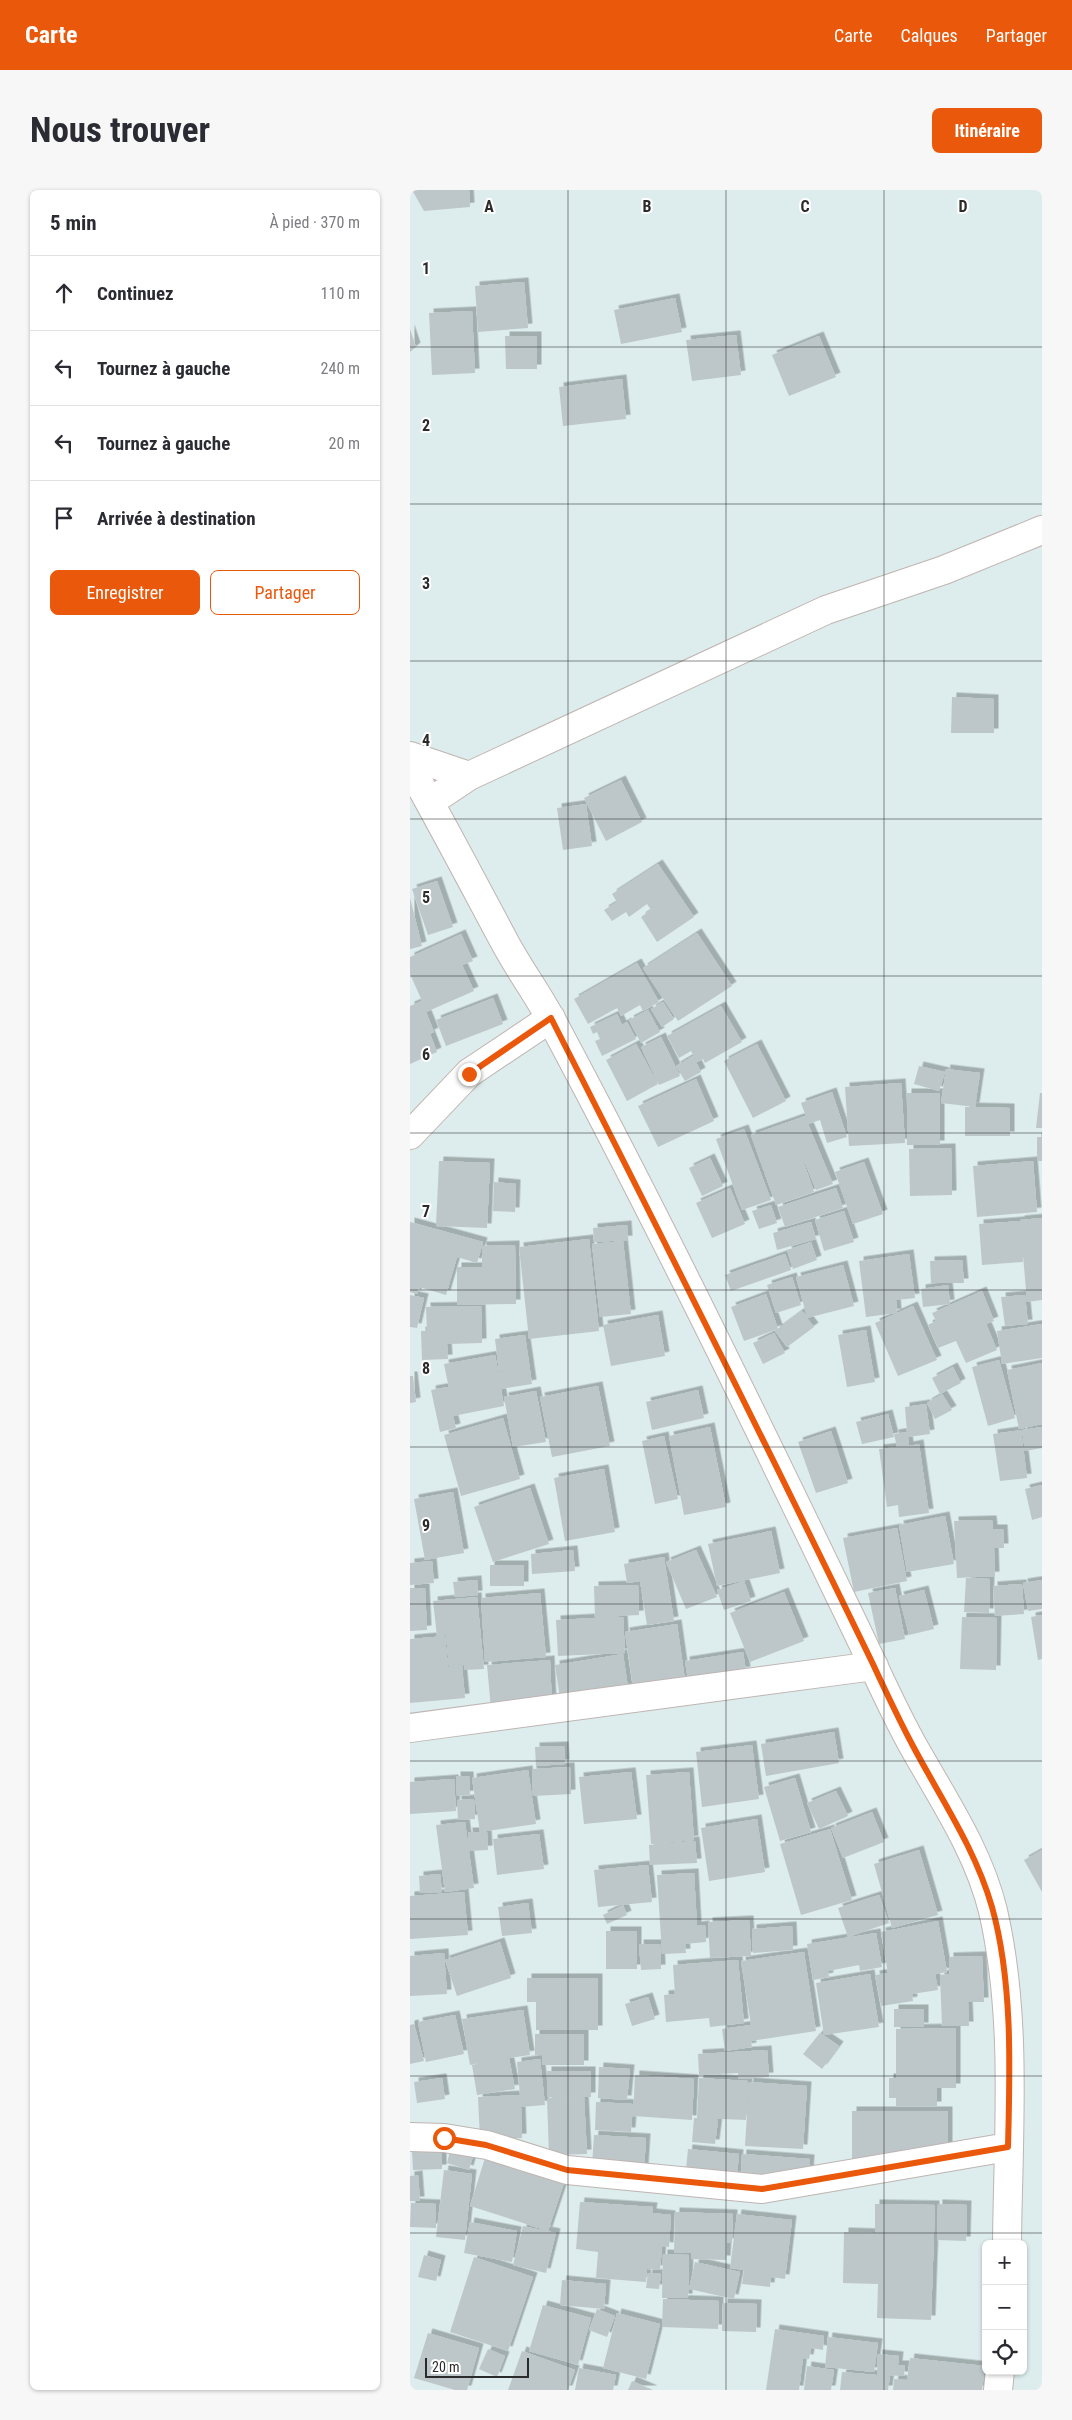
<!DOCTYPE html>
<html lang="fr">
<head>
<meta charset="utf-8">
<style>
  :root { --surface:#fff; --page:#f7f7f7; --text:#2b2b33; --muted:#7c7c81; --line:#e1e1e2; --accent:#ea580c }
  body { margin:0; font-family:"Roboto Condensed",sans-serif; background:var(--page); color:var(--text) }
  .controls { position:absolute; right:15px; bottom:15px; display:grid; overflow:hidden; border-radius:8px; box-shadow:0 1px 4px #0004 }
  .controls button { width:45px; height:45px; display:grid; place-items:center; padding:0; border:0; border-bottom:1px solid var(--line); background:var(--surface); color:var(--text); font:25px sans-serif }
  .scale { position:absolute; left:15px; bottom:12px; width:104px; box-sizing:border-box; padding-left:5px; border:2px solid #2b2b2b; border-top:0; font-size:14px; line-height:18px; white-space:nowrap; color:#2b2b2b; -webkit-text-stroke:4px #fff; paint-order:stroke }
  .stop { position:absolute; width:15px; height:15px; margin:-11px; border:4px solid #ea580c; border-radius:50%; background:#fff }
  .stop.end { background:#ea580c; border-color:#fff; box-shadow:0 1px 5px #0008 }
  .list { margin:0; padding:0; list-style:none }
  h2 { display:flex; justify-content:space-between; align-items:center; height:65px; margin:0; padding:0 20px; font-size:21px }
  h2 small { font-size:16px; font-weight:400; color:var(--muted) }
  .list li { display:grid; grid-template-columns:32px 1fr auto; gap:15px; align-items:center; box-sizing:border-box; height:75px; padding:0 20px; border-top:1px solid var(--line) }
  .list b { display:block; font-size:19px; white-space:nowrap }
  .list em { font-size:16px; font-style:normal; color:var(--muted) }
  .actions { display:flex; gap:10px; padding:15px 20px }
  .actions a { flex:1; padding:11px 0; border:1px solid var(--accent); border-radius:8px; text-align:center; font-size:18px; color:var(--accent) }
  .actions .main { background:var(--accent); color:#fff }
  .icon { flex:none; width:28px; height:28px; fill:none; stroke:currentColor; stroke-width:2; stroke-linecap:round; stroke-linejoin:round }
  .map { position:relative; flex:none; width:632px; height:2200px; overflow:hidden; border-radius:8px }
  header { display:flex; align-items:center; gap:30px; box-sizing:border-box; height:70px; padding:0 25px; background:var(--accent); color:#fff }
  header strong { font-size:24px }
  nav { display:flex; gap:28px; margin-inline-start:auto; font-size:18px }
  .intro { display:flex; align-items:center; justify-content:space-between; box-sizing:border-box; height:120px; padding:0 30px }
  h1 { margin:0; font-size:35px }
  .button { padding:12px 22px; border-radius:8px; background:var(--accent); color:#fff; font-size:18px; font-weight:700 }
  main { display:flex; gap:30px; padding:0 30px }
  aside { flex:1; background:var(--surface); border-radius:8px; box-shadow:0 1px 4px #0004 }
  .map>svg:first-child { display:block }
  .building { fill:#bdc7c9; filter:url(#shadow) }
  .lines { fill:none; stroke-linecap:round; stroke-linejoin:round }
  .street-casing { stroke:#bfb5b1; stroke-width:30 }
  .street { stroke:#fff; stroke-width:28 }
  .route { stroke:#ea580c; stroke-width:6 }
  .grid { fill:none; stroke:#2b2b2b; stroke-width:1; stroke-opacity:0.55 }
  .grid-label { font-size:16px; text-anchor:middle; font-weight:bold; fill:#2b2b2b; stroke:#fff; stroke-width:4; stroke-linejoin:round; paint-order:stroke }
</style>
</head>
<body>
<header>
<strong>Carte</strong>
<nav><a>Carte</a><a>Calques</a><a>Partager</a></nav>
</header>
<div class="intro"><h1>Nous trouver</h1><a class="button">Itinéraire</a></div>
<main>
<aside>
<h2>5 min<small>À pied · 370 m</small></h2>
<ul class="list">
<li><svg class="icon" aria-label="ahead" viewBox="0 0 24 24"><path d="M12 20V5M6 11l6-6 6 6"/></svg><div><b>Continuez</b></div><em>110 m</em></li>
<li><svg class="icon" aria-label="left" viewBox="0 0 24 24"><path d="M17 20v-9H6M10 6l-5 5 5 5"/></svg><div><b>Tournez à gauche</b></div><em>240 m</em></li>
<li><svg class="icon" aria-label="left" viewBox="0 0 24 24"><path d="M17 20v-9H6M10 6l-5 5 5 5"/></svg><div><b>Tournez à gauche</b></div><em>20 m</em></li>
<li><svg class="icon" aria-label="arrive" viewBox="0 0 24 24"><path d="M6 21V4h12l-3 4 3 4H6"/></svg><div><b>Arrivée à destination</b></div></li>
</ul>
<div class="actions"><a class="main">Enregistrer</a><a>Partager</a></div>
</aside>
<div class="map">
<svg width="632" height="2200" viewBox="0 0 632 2200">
  <defs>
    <filter id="shadow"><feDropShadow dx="4.5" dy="-4.5" stdDeviation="0" flood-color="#0004"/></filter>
  </defs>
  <rect width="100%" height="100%" fill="#ddeced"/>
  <path class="building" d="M2 0H59L60 17 14 21Z
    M114 92 118 138 68 142 65 96Z
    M265 108 272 142 211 154 204 120Z
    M62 121 65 183 22 185 19 123Z
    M0 139 6 157 0 162Z
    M326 145 331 185 282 191 276 150Z
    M95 146H127V179H96Z
    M409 146 426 187 379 206 362 165Z
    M212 189 216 229 153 236 149 197Z
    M542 507 584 509V543H541Z
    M211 590 232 632 196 651 174 608Z
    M176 614 182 656 153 660 147 618Z
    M248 674 284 727 247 752 231 727 241 720 237 714 219 727 216 722 202 731 194 720 207 712 202 704Z
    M27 691 43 737 18 745 2 699Z
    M0 708 12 756 0 759Z
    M287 743 322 796 268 831 233 778Z
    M51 744 63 771 52 775 64 801 16 822 24 842 20 844 27 862 0 874V816L12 811 0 784V767Z
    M227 773 249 812 233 821 230 815 211 826 207 818 178 834 164 809Z
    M83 808 93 834 36 856 26 830Z
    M253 812 264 829 252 837 241 819Z
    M311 816 332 852 295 873 293 869 287 872 281 861 269 868 257 846Z
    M238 820 250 842 231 853 219 830Z
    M207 824 212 835 217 832 226 849 192 866 185 851 190 849 187 842 183 844 180 837Z
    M251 847 270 886 249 895 231 857Z
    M226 854 248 894 217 911 196 870Z
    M347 854 376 911 343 928 314 871Z
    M283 866 291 882 275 891 266 876Z
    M509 876 535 882 529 901 504 894Z
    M536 879 570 883 565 917 531 913Z
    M286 889 304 931 248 957 228 916Z
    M491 893 495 953 439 956 435 897Z
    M422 902 437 947 417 953 410 930 398 934 423 994 406 1000 394 970 405 966 393 970 404 1002 366 1015 341 945 395 926 398 932 391 913Z
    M497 903H530V955H497Z
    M630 903H632V938H626Z
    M555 917 600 918V946H555Z
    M334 939 361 1010 332 1020 306 949Z
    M627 947H632V971H627Z
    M541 958 542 1005 500 1006 499 959Z
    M300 968 313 996 292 1006 279 978Z
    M29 971 80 973 77 1038 26 1036Z
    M623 971 627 1022 567 1027 563 976Z
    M454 972 473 1024 443 1034 425 982Z
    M84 992 106 994 105 1022 83 1021Z
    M320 998 335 1034 302 1048 286 1013Z
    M426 998 433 1018 375 1037 368 1017Z
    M361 1015 367 1033 349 1039 342 1021Z
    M434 1021 444 1052 414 1061 405 1030Z
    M632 1028V1110L617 1112 610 1030Z
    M610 1031 613 1072 572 1075 569 1034Z
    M0 1032 73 1052 67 1073 47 1067 36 1105 9 1097 7 1104 0 1102Z
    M401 1032 406 1049 367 1060 363 1043Z
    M217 1035 218 1050 184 1052 183 1038Z
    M179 1049 189 1141 119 1149 109 1057Z
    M213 1051 221 1124 190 1127 182 1054Z
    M401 1052 407 1070 383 1079 377 1060Z
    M105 1055 106 1114 47 1115V1077H72V1056Z
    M375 1064 381 1080 321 1101 315 1085Z
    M499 1064 505 1108 486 1110 487 1123 456 1127 449 1071Z
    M552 1070 554 1093H521L520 1071Z
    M433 1075 444 1116 397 1128 404 1137 377 1157 365 1141 392 1121 397 1127 386 1087Z
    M382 1087 391 1115 366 1123 357 1095Z
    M538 1095 540 1114 513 1117 511 1099Z
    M572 1101 584 1131 576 1134 587 1160 556 1173 546 1151 528 1158 518 1135 526 1131 522 1123Z
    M356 1104 368 1139 334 1151 321 1117Z
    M0 1105 14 1108 7 1138 0 1137Z
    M615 1105 618 1134 595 1136 591 1107Z
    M71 1116 72 1153 37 1154 38 1169 12 1170 11 1141H17L16 1117Z
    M503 1116 527 1170 488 1186 465 1133Z
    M248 1125 255 1166 201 1176 193 1135Z
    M632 1134V1168L592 1174 587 1141Z
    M456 1140 465 1192 437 1197 428 1145Z
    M364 1143 375 1163 353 1174 343 1153Z
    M115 1145 122 1194 91 1199 94 1216 43 1226 46 1238 30 1242 21 1200 38 1197 41 1209 34 1174 85 1165 91 1197 85 1149Z
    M589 1170 605 1228 578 1236 562 1177Z
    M632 1173V1234L609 1239 597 1180Z
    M543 1177 551 1193 530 1204 522 1188Z
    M0 1186H3L6 1212 0 1213Z
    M188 1196 200 1256 142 1267 130 1207Z
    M288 1200 294 1228 242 1240 236 1212Z
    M126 1201 136 1252 103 1257 94 1207Z
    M532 1204 542 1220 525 1229 517 1213Z
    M516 1214 520 1244 498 1247 499 1256 509 1254 519 1323 489 1327 488 1315 477 1317 469 1259 487 1257 484 1244 497 1242 495 1217Z
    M478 1224 484 1247 452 1254 446 1232Z
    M93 1228 110 1289 51 1306 34 1245Z
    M300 1237 316 1317 274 1325 259 1246Z
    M632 1237V1258L615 1261 612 1240Z
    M611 1240 617 1288 590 1291 583 1244Z
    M421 1241 438 1293 406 1303 388 1252Z
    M254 1246 268 1309 245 1314 232 1251Z
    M194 1279 205 1342 155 1351 144 1288Z
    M632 1295V1327L622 1330 615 1299Z
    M120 1298 139 1354 83 1372 64 1317Z
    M43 1302 54 1363 15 1370 4 1309Z
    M535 1326 544 1374 497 1382 489 1335Z
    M582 1330 583 1339H593L594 1358H584L585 1386 547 1388 544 1331Z
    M487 1338 497 1391 444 1402 433 1348Z
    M361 1341 370 1383 307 1396 298 1354Z
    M163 1360 165 1381 122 1384 121 1364Z
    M286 1360 307 1407 276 1419 256 1372Z
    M254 1367 264 1431 237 1435 230 1391 217 1393 214 1374Z
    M22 1371 24 1393 0 1395V1373Z
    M80 1375H114V1396H80Z
    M556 1388 580 1389 579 1423 554 1422Z
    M67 1390 68 1405 45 1407 43 1392Z
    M632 1390V1419L618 1421 613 1393Z
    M334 1391 341 1411 314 1420 307 1400Z
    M612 1394 614 1424 585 1426 583 1396Z
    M228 1395 229 1425 191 1427H213L215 1463 148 1466 146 1430 185 1428 184 1396Z
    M0 1398H15L17 1440 0 1441Z
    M485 1398 495 1449 469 1454 458 1403Z
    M514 1400 524 1439 499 1445 489 1406Z
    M374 1402 394 1451 340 1472 320 1423Z
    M130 1403 136 1467 75 1472 71 1408Z
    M67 1407 74 1479 54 1480V1475L39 1476 36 1445 27 1446 23 1411Z
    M632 1425V1469L628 1470 621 1427Z
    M552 1427 587 1428 586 1480 550 1479Z
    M267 1434 275 1490 223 1498 215 1442Z
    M35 1446 38 1477 52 1476 55 1508 0 1513V1449Z
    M333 1462 336 1481 278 1490 275 1471Z
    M213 1464 220 1511 152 1521 145 1475Z
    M140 1470 142 1515 81 1519 77 1475Z
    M424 1542 429 1573 356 1586 351 1554Z
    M342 1555 349 1609 292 1617 286 1562Z
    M154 1556 155 1574 126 1576 125 1557Z
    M160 1577 161 1604 123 1606 122 1579Z
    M118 1580 126 1634 70 1642 62 1588Z
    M221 1582 227 1629 174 1634 169 1587Z
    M279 1582 284 1650 241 1654 236 1585Z
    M46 1586H59L60 1605 47 1606Z
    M385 1588 401 1642 370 1651 354 1597Z
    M44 1589 46 1621 0 1624V1592Z
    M426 1601 438 1626 409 1639 397 1613Z
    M64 1609 65 1629 48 1630 47 1610Z
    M462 1622 474 1652 433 1668 421 1638Z
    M347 1629 355 1682 299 1691 291 1638Z
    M55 1632 64 1698 35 1702 26 1635Z
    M420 1639 442 1710 391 1725 370 1654Z
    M58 1642H77L78 1660 59 1661Z
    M129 1644 134 1679 87 1685 83 1649Z
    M285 1651 287 1673 240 1675 239 1655Z
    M509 1660 528 1725 482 1738 464 1674Z
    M632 1660V1702L614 1670Z
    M238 1675 242 1712 188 1717 184 1680Z
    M284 1683 287 1736 295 1735 296 1752 275 1754 276 1763 252 1764 247 1685Z
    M30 1684 32 1702 10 1703 9 1686Z
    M54 1702 58 1745 0 1749V1706Z
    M469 1705 479 1733 438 1747 428 1718Z
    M118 1713 122 1743 92 1746 88 1717Z
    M213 1715 217 1725 197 1734 193 1725Z
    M339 1730 341 1766 300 1768 298 1732Z
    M528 1731 537 1782 525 1784 528 1800 502 1804 503 1811 471 1816 465 1785 478 1783 471 1742Z
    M382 1736 383 1760 343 1763 342 1739Z
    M196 1741H227V1779H196Z
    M466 1743 472 1777 450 1781 449 1775 418 1781 419 1787 403 1790 397 1754Z
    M90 1752 101 1788 47 1806 35 1770Z
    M229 1754H250L251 1779 231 1780Z
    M394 1762 406 1841 341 1851 342 1857 315 1861 312 1839 341 1835 331 1771Z
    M34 1763 37 1804 0 1806V1766Z
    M572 1766 574 1812H558L559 1836H532L530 1785 539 1784V1767Z
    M328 1770 334 1833 300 1837 299 1828 256 1832 254 1805 265 1804 263 1775Z
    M460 1784 469 1837 414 1845 406 1793Z
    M117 1788H188V1840H126V1812H117Z
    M238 1807 245 1829 222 1836 215 1814Z
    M484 1819H514V1837H484Z
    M113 1820 120 1865 99 1868 105 1899 67 1905 62 1875 85 1870 60 1875 52 1829Z
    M45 1825 54 1864 16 1872 8 1832Z
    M4 1834 14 1871 0 1874V1835Z
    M546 1838V1898H527V1916H486V1908H479V1888H486V1839Z
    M410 1843 429 1856 412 1879 393 1864Z
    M125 1844H174V1875H132V1865H125Z
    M357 1860 359 1887 328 1889V1883L289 1885 288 1864Z
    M130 1869 135 1915 111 1917 112 1948 70 1950 68 1907 110 1905 107 1872Z
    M189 1877 220 1879 217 1910 188 1908Z
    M137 1881H181V1907H137Z
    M225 1885 284 1889 282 1930 223 1926Z
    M32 1888 35 1909 7 1913 4 1892Z
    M289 1888 338 1891 336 1930 289 1928 308 1930 305 1954 282 1952 284 1928H287Z
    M339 1892 397 1896 393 1959 335 1956Z
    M174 1907 177 1964 139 1965 137 1908Z
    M186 1912 223 1914 221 1942 185 1940Z
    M442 1921H538V1969L442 1970Z
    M184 1945 236 1948 234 1979 182 1976Z
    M42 1953 65 1959 59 1980 37 1973Z
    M32 1959V1979L3 1980 2 1960Z
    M278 1959 329 1964 326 1994 275 1990Z
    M332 1964 400 1969 398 2001 330 1997Z
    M75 1968 154 1993 138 2041 60 2016Z
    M34 1980 62 1984 55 2050 26 2047Z
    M8 1985 10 2011H0V1986Z
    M170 2012 243 2017 242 2023 261 2025 259 2057 252 2056 250 2080 237 2079 236 2092 186 2088 188 2062 166 2059Z
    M1 2013 26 2014V2038L0 2037Z
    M465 2014 525 2015 521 2130 467 2128 468 2094 433 2093 434 2042 465 2043Z
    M528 2014 557 2015 556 2051 527 2050Z
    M265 2022 323 2024 322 2053H317L316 2070 281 2069V2063H264Z
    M327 2024 382 2030 375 2089 361 2087 360 2097 332 2094 334 2080 320 2078Z
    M60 2032 107 2041 102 2072 54 2063Z
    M113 2036 146 2043 136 2083 103 2075Z
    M253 2064 279 2065 278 2108H252Z
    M14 2065 31 2070 26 2091 8 2087Z
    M64 2067 123 2087 98 2161 40 2142Z
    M285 2072 330 2082 324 2109 279 2099Z
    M238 2083 251 2084 249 2099 236 2098Z
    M152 2090 196 2094 194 2119 150 2115Z
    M253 2109 309 2111 308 2139 252 2137Z
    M313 2113 347 2114 346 2142 312 2141Z
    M133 2115 181 2128 168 2175 119 2161Z
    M187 2119 205 2126 197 2147 179 2140Z
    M207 2123 250 2134 236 2189 193 2178Z
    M365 2139 414 2146 413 2160 401 2158 399 2169 393 2168 389 2200H356Z
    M18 2143 69 2158 57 2200H45L4 2188Z
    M418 2147 468 2153 464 2182 415 2177Z
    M78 2159 95 2166 87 2187 69 2179Z
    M112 2161 165 2180 158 2200H98Z
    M468 2164 489 2166 488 2175H495L494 2186 469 2185 480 2186 478 2200H430L432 2182 467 2185Z
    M500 2168 575 2176 572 2200H483L484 2189 497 2190Z
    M397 2176 424 2180 421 2200H394Z
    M169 2178 206 2185 203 2200H165Z
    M222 2191 243 2200H218Z"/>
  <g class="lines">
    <defs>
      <path id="street" d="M0 566 59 586
        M0 577C32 634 62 691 93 749 108 778 128 804 143 833 249 1031 347 1234 445 1437 465 1478 483 1521 506 1561 535 1612 569 1663 583 1721 608 1829 598 1944 597 2054
        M20 612 59 586 416 420 534 380 632 340
        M0 945 59 883 141 828
        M0 1538 464 1476
        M0 1947 34 1948 77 1955 157 1980 352 1999 598 1957
        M588 2200 590 2181"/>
    </defs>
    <use href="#street" class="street-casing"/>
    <use href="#street" class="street"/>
  </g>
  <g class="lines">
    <path class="route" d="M34 1948 76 1955 157 1980 352 1999 598 1957C600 1880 603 1792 582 1717 565 1658 531 1609 503 1556 488 1528 475 1500 462 1472 357 1256 250 1042 141 828L59 884"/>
  </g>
  <path class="grid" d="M158 0V2200M316 0V2200M474 0V2200M0 157H632M0 314H632M0 471H632M0 629H632M0 786H632M0 943H632M0 1100H632M0 1257H632M0 1414H632M0 1571H632M0 1729H632M0 1886H632M0 2043H632"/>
  <g class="grid-label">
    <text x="79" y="22">A</text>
    <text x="237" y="22">B</text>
    <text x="395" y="22">C</text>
    <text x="553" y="22">D</text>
    <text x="16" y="84">1</text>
    <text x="16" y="241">2</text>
    <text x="16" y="399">3</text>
    <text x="16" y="556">4</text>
    <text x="16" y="713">5</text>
    <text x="16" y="870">6</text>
    <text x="16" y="1027">7</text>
    <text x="16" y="1184">8</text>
    <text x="16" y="1341">9</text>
  </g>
</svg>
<div class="controls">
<button>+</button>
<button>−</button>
<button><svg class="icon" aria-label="locate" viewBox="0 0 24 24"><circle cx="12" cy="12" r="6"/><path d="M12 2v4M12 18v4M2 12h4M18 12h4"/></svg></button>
</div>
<div class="scale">20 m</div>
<div class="stop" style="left:34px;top:1948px"></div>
<div class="stop end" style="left:59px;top:884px"></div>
</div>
</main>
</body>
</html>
